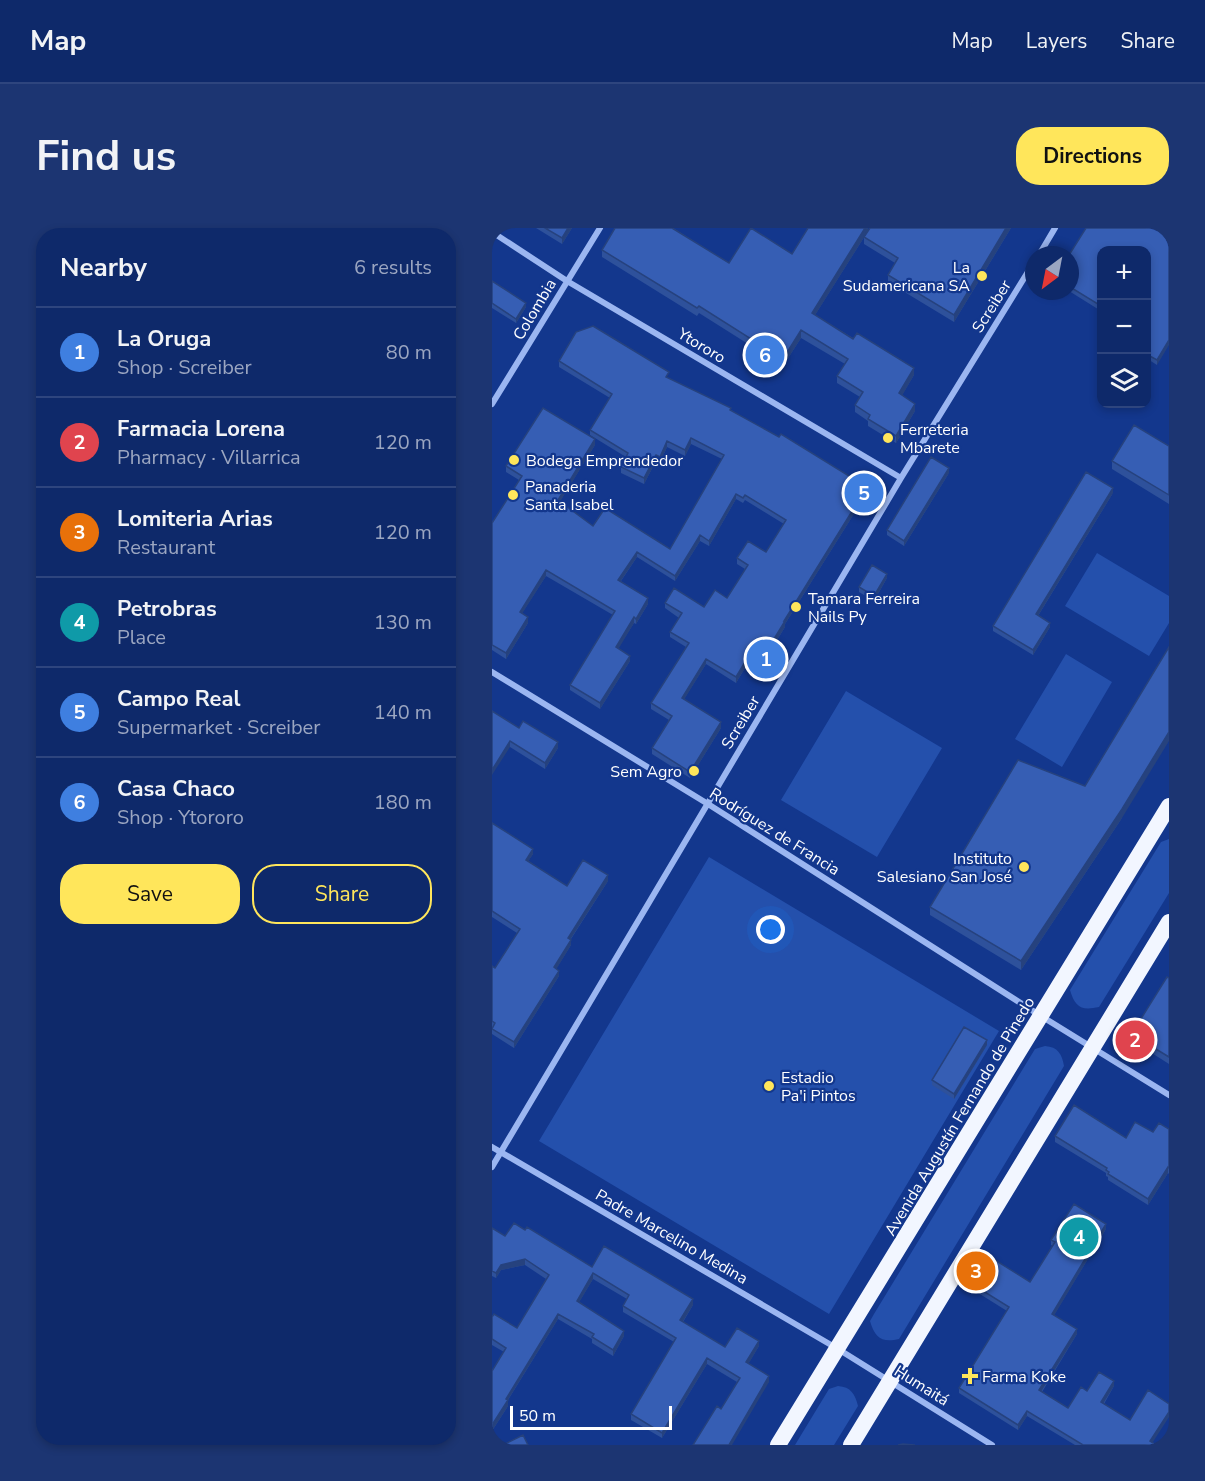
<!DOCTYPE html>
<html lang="en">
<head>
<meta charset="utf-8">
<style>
  :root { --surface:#0e296a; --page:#1c3572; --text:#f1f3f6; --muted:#9ba6c1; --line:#2e457e; --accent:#ffe65b }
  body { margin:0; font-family:"Nunito Sans",sans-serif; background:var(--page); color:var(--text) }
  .controls { position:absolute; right:18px; top:18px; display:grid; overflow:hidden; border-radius:12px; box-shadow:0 3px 9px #0003 }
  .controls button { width:54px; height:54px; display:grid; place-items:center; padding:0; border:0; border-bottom:2px solid var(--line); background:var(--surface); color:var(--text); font:30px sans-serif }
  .compass { position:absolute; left:533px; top:18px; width:54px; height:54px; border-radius:50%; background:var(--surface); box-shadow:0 3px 9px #0003; rotate:212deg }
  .scale { position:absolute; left:18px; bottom:15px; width:162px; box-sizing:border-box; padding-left:6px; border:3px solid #fff; border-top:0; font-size:16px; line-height:21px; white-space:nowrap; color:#fff; -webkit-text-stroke:4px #13378d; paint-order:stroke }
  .you { position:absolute; left:279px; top:702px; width:21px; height:21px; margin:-15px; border:4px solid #fff; border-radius:50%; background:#1a73e8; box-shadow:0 0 0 9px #1a73e833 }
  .badge { display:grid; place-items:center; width:39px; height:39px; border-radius:50%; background:var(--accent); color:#fff; font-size:20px; font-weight:700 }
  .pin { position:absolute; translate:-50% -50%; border:3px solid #fff; box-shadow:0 2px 6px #0006 }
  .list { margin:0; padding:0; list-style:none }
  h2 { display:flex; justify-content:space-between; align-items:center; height:78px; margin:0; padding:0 24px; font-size:26px }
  h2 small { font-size:20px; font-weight:400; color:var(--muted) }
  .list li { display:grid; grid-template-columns:39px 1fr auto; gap:18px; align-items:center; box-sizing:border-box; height:90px; padding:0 24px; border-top:2px solid var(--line) }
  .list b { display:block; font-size:22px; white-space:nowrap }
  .list p { margin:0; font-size:20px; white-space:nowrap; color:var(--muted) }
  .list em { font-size:20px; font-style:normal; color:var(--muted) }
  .actions { display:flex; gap:12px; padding:18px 24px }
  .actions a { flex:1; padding:14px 0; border:2px solid var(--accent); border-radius:24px; text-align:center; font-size:21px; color:var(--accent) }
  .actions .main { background:var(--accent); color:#111 }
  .icon { flex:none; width:33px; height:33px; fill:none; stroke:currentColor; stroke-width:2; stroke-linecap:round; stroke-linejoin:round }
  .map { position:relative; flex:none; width:677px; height:1217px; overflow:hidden; border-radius:24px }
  header { display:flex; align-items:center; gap:36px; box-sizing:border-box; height:84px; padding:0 30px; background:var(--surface); border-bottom:2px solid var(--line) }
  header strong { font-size:28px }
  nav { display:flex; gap:33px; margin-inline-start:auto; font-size:21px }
  .intro { display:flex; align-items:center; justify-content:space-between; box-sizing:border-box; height:144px; padding:0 36px }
  h1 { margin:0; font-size:42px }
  .button { padding:15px 27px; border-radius:24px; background:var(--accent); color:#111; font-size:21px; font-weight:700 }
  main { display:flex; gap:36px; padding:0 36px }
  aside { flex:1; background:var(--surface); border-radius:24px; box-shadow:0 3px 9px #0003 }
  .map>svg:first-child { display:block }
  .park { fill:#2450ac }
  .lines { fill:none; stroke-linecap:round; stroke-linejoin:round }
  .minor { stroke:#9bb6f1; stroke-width:6 }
  .trunk { stroke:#f2f6ff; stroke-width:16 }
  .wall { fill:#2e519b }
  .shaded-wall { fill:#26427e }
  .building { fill:#365eb4; stroke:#26427e; stroke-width:1.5 }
  .poi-dot { fill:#ffe65b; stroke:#13378d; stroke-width:2 }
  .labels { text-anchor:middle; stroke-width:4.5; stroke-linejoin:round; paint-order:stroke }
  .poi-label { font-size:16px; fill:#fff; stroke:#13378d; text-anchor:start }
  .street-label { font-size:16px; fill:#fff; stroke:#13378d }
</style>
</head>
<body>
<header>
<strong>Map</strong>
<nav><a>Map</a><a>Layers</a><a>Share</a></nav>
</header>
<div class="intro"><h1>Find us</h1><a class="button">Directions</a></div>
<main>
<aside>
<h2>Nearby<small>6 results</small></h2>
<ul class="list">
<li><span class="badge" style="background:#3f7fe0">1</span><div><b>La Oruga</b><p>Shop · Screiber</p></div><em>80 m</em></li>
<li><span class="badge" style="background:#e0444e">2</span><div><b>Farmacia Lorena</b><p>Pharmacy · Villarrica</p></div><em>120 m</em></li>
<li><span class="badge" style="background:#e8710a">3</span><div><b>Lomiteria Arias</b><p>Restaurant</p></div><em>120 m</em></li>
<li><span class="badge" style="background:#0f9aa8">4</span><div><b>Petrobras</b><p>Place</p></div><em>130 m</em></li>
<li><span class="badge" style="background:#3f7fe0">5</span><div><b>Campo Real</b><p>Supermarket · Screiber</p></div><em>140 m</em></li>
<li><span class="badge" style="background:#3f7fe0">6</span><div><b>Casa Chaco</b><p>Shop · Ytororo</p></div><em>180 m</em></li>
</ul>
<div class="actions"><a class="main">Save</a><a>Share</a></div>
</aside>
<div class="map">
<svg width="677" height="1217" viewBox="0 0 677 1217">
  <rect width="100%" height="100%" fill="#13378d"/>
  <path class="park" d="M605 325 677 368V395L657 428 573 378Z
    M574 426 620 454 570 539 523 511Z
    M354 463 450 520 385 629 289 572Z
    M677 611V665L607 779C589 783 583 779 578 762L669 614Z
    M217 629 507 803 337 1086 47 913Z
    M553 818C566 819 570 826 572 838L407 1111C390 1115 383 1110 378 1093L382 1086 543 821Z
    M346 1158C359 1159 363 1166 366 1178L342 1217H303L337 1161Z"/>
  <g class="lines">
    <path class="minor" d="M0 4 75 53 409 250
      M547 27 563 0
      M0 176 108 0
      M0 444 216 576 549 788 677 867
      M0 919 346 1121 500 1217
      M0 939 409 250 542 34"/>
    <path class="trunk" d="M286 1217 677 578
      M359 1217 677 694"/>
  </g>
  <path class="wall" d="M44 0H80L70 16Z
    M123 0H181L237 35 300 26 376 0V3L323 87 422 147 410 167 423 183 404 215 376 198V193L363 184V177L368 169 345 155V148L353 136 309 110 291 138 207 85 205 88 110 29V22Z
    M519 0 462 94 396 54V47L403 35 372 16V9Z
    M677 0 665 137 654 130V22H609V83L577 63H578V27Z
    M0 53 34 79 24 95 0 80Z
    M67 133 177 150 239 182 375 265 293 396V399L269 438 265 435 260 444 253 440 244 455 214 436 192 471 229 500 198 550 160 526V520L177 492 159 481V475L194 419 178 409V404L187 390 173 380V375L212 379 235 370 253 341 245 336V330L274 324 292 296 253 272 251 275 244 271 217 318 208 313 183 353 145 329 129 353 156 376 144 396 142 395 126 420 138 433 108 481 78 462V457L121 387 54 348 30 385 36 395 14 431 0 422V295L27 252 14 244V238L103 217 68 273 101 298 178 321 230 231 199 216 193 228 175 219 168 235 164 233 152 256 129 245V239L134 229 98 207V202L118 170 67 139Z
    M677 218V276L620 241V233Z
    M457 245 412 318 395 307V302Z
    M621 265 546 388 558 399 541 427 501 403V398Z
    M395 350 382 373 367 364V359Z
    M0 483 27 500 66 520 53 541 18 519Z
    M630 590 529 742 438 687V679Z
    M0 595 41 626 36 633 75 658 116 653 79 711V717L64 741 67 748 22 820 0 806V738L3 740 25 705 0 689Z
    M677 750V836L644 815 642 808V802Z
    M495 817 462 871 440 857V852Z
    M677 901V946L676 945 656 977 616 952V949L614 948V945L563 914V908L634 910Z
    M0 1000 13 1008 100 1039 201 1077 191 1094 233 1119 267 1118 256 1136 277 1154 229 1181 245 1154 215 1136 170 1210 139 1192V1186L182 1114 131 1084V1078L135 1071 101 1051 87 1074 132 1108 121 1128 100 1115V1111L66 1091 16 1172V1178L0 1203V1209V1143L12 1124 0 1117V1089L25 1100 54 1051 33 1037 9 1042 4 1050 0 1048Z
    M614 1001 562 1087 585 1106 550 1164 576 1180 595 1163 622 1158 612 1176 664 1217H583L535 1188 526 1202 467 1165V1160L515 1083 475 1058V1053L538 1054 561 1018 559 1017V1012Z"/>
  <path class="shaded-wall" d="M76 0H80L70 16V10Z
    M373 0H376V3L320 92V85Z
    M514 0H519L462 94V87Z
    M34 75V79L24 95V91Z
    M309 102V110L291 138V131Z
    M677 112V117L665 137V132Z
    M422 140V147L407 173V165Z
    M423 176V183L404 215V208Z
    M199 210V216L193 228V222Z
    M103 211V217L66 277V272Z
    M175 213V219L168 235V229Z
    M164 227V233L152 256V250Z
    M457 240V245L412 318V313Z
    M375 259V265L293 396V399L269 438V432L292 393Z
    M621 260V265L544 391V386Z
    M244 266V271L217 318V313Z
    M208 307V313L183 353V348Z
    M145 324V329L126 357V352Z
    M54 342V348L28 389V384Z
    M395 346V350L382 373V368Z
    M156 370V376L144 396V391Z
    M36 389V395L14 431V425Z
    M142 389V395L124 425V419Z
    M558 395V399L541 427V422Z
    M138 428V433L108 481V475Z
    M265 430V435L260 444V438Z
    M214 431V436L190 475V470Z
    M253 434V440L244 455V449Z
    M229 494V500L198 550V544Z
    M677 504V513L630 590 529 742V733Z
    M18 513V519L0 547V542Z
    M66 514V520L53 541V535Z
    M41 621V626L34 637V632Z
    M116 647V653L76 715V710Z
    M79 712V717L62 745V739Z
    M67 743V748L22 820V814Z
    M495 812V817L462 871V866Z
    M676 939V945L656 977V971Z
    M614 996V1001L560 1091V1086Z
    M33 1031V1037L9 1042 4 1050V1045L9 1037Z
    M101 1045V1051L85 1078V1073Z
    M201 1071V1077L188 1098V1092Z
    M66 1086V1091L14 1175 16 1172V1178L0 1203V1197L14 1171Z
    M585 1101V1106L547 1167V1162Z
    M132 1103V1108L121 1128V1122Z
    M267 1113V1118L254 1140V1134Z
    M215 1130V1136L170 1210V1205Z
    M277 1148V1154L240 1217H237Z
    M622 1153V1158L609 1179V1174Z
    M535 1183V1188L526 1202V1197Z
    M677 1184V1189L659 1217 658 1213Z"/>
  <path class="building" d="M53 0H76L70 10Z
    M123 0H180L237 35 259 0 300 26 316 0H373L320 85 361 111 365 105 422 140 407 165 423 176 404 208 376 191 378 187 363 177 371 164 345 148 356 131 309 102 291 131 207 78 205 80 110 22Z
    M378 0H514L462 87 396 47 406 30 372 9Z
    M594 0H677V112L665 132 654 126V22H609V78L578 59 577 27Z
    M0 53 34 75 24 91 0 75Z
    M101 98 177 144 174 149 239 180 238 182 287 209 289 206 375 259 292 393H293L269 432 265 430 260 438 253 434 244 449 214 431 190 470 229 494 198 544 160 520 180 488 159 475 197 415 178 404 190 385 173 375 182 360 212 379 223 362 235 370 256 337 245 330 256 313 274 324 294 292 253 267 251 270 244 266 217 313 208 307 183 348 145 324 126 352 156 370 144 391 142 389 124 419 138 428 108 475 78 457 123 383 54 342 28 384 36 389 14 425 0 417V295L30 248 14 238 51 180 103 211 66 272 101 298 113 280 178 321 232 227 199 210 193 222 175 213 168 229 164 227 152 250 129 239 136 225 98 202 120 166 67 133 84 104Z
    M642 197 677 218V267L620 233Z
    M439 229 457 240 412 313 395 302Z
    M594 244 621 260 544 386 558 395 541 422 501 398Z
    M380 337 395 346 382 368 367 359Z
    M677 419V504L630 581 529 733 438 679 526 532 593 558Z
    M0 483 27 500 31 493 66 514 53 535 18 513 0 542Z
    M0 595 41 621 34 632 75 658 91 632 116 647 76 710 79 712 62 739 67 743 22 814 0 801 3 795 0 793V738L3 740 28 701 0 683Z
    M675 749 677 750V829L644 809 642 802Z
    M472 799 495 812 462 866 440 852Z
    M582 877 634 910 643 894 661 904 667 895 677 901V940L676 939 656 971 616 946 617 944 614 942 615 940 563 908Z
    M582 976 614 996 560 1086 585 1101 547 1162 576 1180 589 1159 595 1163 607 1144 622 1153 609 1174 638 1192 656 1162 677 1176V1184L658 1213 664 1217H591L535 1183 526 1197 467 1160 517 1079 475 1053 492 1025 538 1054 563 1014 559 1012Z
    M22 995 33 1002 35 999 100 1039 112 1018 201 1071 188 1092 233 1119 245 1100 267 1113 254 1134 277 1148 237 1217H201L225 1178 229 1181 248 1150 215 1130 170 1205 139 1186 184 1110 131 1078 137 1067 101 1045 85 1073 132 1103 121 1122 100 1109 102 1106 66 1086 14 1171 16 1172 0 1197V1143L14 1120 0 1111V1089L2 1086 25 1100 57 1047 33 1031 9 1037 4 1045 0 1043V1044V1000L13 1008Z
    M31 1207 36 1217H16L15 1215Z
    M411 1216 422 1217H423H406Z"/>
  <g class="poi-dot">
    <circle cx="490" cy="48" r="6"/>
    <circle cx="396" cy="210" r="6"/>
    <circle cx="22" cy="232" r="6"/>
    <circle cx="21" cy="267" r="6"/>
    <circle cx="304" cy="379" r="6"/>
    <circle cx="202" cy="543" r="6"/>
    <circle cx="532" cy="639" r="6"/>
    <circle cx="277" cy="858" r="6"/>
    <path d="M475 1139h6v6h6v6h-6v6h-6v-6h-6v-6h6z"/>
  </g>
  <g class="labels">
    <g class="poi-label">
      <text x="478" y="45" text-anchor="end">La<tspan x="478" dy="18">Sudamericana SA</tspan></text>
      <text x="408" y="207">Ferreteria<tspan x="408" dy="18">Mbarete</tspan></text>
      <text x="34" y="238">Bodega Emprendedor</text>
      <text x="33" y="264">Panaderia<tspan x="33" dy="18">Santa Isabel</tspan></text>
      <text x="316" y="376">Tamara Ferreira<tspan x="316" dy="18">Nails Py</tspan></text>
      <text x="190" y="549" text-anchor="end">Sem Agro</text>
      <text x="520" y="636" text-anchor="end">Instituto<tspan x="520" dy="18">Salesiano San José</tspan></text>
      <text x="289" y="855">Estadio<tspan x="289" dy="18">Pa'i Pintos</tspan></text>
      <text x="490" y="1154">Farma Koke</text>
    </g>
    <g class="street-label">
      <text transform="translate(499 78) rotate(-58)" y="6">Screiber</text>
      <text transform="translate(42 81) rotate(-59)" y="6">Colombia</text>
      <text transform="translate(210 117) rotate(31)" y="6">Ytororo</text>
      <text transform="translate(248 494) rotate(-59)" y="6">Screiber</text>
      <text transform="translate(283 603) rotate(32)" y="6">Rodríguez de Francia</text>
      <text transform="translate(467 888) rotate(-59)" y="6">Avenida Augustín Fernando de Pinedo</text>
      <text transform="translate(180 1008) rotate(30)" y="6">Padre Marcelino Medina</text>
      <text transform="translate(430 1157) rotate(32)" y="6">Humaitá</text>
    </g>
  </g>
</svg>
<div class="controls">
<button>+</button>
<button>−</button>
<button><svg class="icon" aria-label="layers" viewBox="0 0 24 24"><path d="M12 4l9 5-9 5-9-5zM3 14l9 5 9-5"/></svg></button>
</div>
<svg class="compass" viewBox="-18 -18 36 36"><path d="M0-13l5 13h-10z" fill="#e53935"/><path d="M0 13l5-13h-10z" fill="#9ba6c1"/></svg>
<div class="scale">50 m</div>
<div class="you"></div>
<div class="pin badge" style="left:274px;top:431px;background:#3f7fe0">1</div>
<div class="pin badge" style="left:643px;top:812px;background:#e0444e">2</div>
<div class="pin badge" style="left:484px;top:1043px;background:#e8710a">3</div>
<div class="pin badge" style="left:587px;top:1009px;background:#0f9aa8">4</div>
<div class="pin badge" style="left:372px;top:265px;background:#3f7fe0">5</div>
<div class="pin badge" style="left:273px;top:127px;background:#3f7fe0">6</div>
</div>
</main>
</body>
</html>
